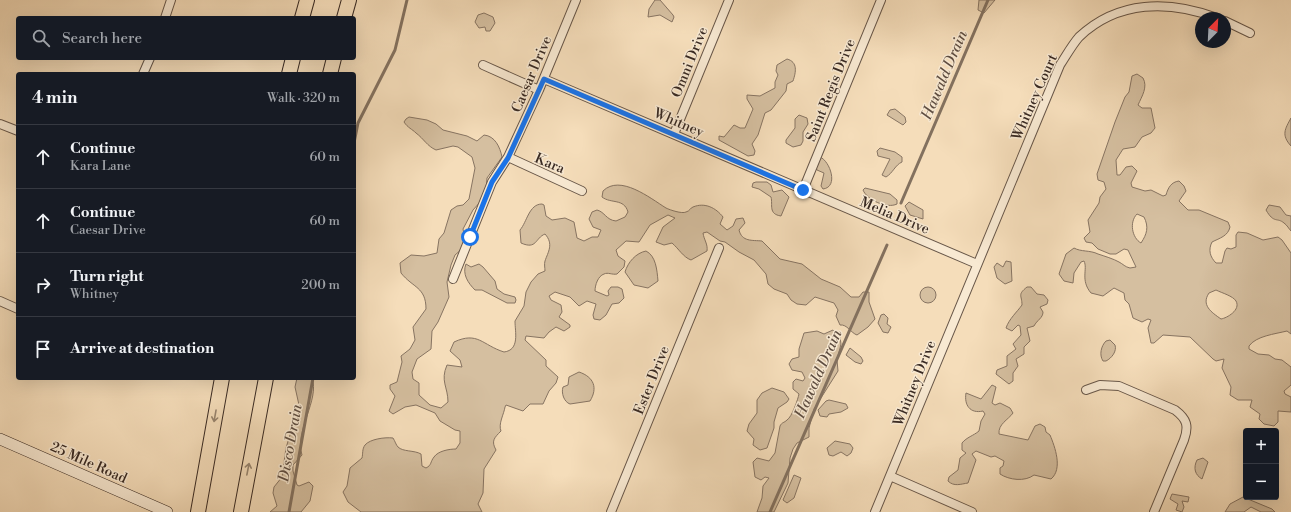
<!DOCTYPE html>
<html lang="en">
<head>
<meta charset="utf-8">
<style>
  :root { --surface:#171b24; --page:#242831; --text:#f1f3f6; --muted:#9ea1a6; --line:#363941 }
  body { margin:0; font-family:"Libre Bodoni",serif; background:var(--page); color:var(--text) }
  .controls { position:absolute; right:12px; bottom:12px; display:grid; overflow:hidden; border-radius:4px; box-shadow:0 4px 16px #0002 }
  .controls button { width:36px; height:36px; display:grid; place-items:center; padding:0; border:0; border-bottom:1px solid var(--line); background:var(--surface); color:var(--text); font:20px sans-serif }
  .compass { position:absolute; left:1195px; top:12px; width:36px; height:36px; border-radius:50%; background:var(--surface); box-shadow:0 4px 16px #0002; rotate:24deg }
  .stop { position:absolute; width:12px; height:12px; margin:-9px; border:3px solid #1a73e8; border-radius:50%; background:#fff }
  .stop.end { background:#1a73e8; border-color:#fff; box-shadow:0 1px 4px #0008 }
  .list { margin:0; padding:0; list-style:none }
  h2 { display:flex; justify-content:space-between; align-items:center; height:52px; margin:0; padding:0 16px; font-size:17px }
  h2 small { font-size:13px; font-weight:400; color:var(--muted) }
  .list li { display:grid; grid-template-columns:26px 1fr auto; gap:12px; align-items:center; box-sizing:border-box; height:64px; padding:0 16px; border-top:1px solid var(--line) }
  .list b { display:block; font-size:15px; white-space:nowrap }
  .list p { margin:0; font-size:13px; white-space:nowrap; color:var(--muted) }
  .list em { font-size:13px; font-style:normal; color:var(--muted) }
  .icon { flex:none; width:22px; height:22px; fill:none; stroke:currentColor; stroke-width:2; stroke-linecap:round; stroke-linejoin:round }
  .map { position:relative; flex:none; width:1291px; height:512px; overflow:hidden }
  .search { position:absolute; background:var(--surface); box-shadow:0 4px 16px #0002; left:16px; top:16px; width:340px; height:44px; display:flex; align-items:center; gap:10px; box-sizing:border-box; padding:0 14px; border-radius:4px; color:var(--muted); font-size:15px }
  .panel { position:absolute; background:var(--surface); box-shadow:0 4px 16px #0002; left:16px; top:72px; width:340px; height:308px; border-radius:4px }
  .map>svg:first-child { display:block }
  .green { fill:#d5bfa0; stroke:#877462; fill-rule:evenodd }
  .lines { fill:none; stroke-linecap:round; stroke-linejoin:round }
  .stream { stroke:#83715f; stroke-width:3 }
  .street-casing { stroke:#685749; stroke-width:10 }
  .secondary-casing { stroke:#392a23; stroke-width:12 }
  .highway-casing { stroke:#392a23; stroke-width:16 }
  .street { stroke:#f8e9d2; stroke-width:8 }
  .secondary { stroke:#f8e9d2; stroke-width:11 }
  .highway { stroke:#f5ddba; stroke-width:14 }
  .oneway { stroke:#97846e }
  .route { stroke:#1a73e8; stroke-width:5 }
  .labels { text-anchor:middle; stroke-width:3; stroke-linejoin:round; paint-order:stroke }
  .street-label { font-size:14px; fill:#392a23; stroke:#f8e9d2 }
  .water-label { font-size:15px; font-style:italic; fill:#5e4d41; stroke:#f8e9d2 }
</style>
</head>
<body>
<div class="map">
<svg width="1291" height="512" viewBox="0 0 1291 512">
  <rect width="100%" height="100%" fill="#f5ddba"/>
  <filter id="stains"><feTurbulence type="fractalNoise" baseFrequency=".005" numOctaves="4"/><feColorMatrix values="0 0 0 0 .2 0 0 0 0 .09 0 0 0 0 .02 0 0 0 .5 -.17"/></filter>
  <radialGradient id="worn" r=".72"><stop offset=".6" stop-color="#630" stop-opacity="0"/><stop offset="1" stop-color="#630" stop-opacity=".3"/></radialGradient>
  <path class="green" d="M655 0H660L673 15 674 17 672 22 660 15 648 17 649 9Z
    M979 0H995L984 13 978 10Z
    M484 13 493 17 495 23 490 31H486L485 27 479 28 475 22 478 15Z
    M787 59C798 62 796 72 793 81L787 84 786 91 771 110 765 113 758 135 752 144 755 151 754 155 748 156 719 140V136L724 137 734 125 740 128H745L753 109 747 99V95L760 96 775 88V82L778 75 776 71 777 65Z
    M1137 74 1143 78C1148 87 1142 96 1138 105L1142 108H1151L1155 128 1151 133 1142 137 1135 147 1123 149 1116 160 1117 175H1120L1126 167 1132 166 1137 171 1131 183 1132 187 1145 191 1151 190 1163 196 1166 195C1168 188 1171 182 1179 181L1184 186 1186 191 1179 201 1188 210H1199L1228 222 1230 227C1228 236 1220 238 1212 242 1208 250 1210 257 1216 263H1222L1225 251 1227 248 1231 249 1236 247V235L1238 232 1247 233 1263 240 1278 237 1282 240 1291 253V334L1287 331C1275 334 1256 336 1249 346V349L1258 354 1269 355 1275 359 1282 360 1291 367V385L1284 391 1285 394 1291 397V412L1278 411V422L1274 426 1264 424 1259 419 1260 414 1250 407 1252 400H1238L1230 395 1231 387 1222 368 1224 359 1216 361 1213 359 1190 337 1163 335 1154 343H1151L1148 328 1151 320 1148 319 1142 322 1133 318 1129 304 1125 300 1124 293 1114 288 1103 296 1091 293C1080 280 1088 269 1084 261L1081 262 1074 273 1073 283 1064 281 1059 274 1066 254 1074 248C1081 252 1090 250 1098 254 1104 256 1114 259 1119 262 1123 264 1125 267 1130 268L1136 267 1128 250 1124 249 1116 254H1110L1098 249 1092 243 1086 242 1084 238 1090 232 1088 220 1099 203 1100 197 1106 189 1104 182 1098 180 1097 174 1115 122 1125 97 1129 92 1132 76ZM1137 214 1144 217C1149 227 1147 234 1141 243 1132 238 1129 222 1137 214ZM1216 290C1222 293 1233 296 1236 301 1241 310 1227 318 1221 319 1211 312 1201 305 1209 293Z
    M895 109 905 117 906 122 903 125 887 115 890 110Z
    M799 115 807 118 808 124 803 132V141L801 145 793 147 786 143V140L795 128V119Z
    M409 117 427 120 436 124 443 130 467 136 477 141 484 135C495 136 500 147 502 157L487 178 486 189 481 201 473 210 463 229 465 239 462 249 455 255 451 265 447 282 449 297 438 322 432 331 431 349 417 359 412 372 413 379 419 383V395L430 405 441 408 448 402C448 387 440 381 447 365L462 367 460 360 450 351 454 342C478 331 482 345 504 352 520 350 515 332 515 321L524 306 526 292 531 282 538 274 545 271C545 268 544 264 545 261 548 252 554 244 545 234 535 238 537 250 521 243L520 230C527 222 529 204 542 204L544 205 546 216 552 220 565 218 574 222 577 238 584 241 592 237H598L601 230 593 227 589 219 592 212 597 210C605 212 606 220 616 221L625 217 628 212C624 198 611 204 602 197L603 191C620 174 650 198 666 208 670 210 682 214 686 212 690 211 690 208 693 207 705 202 716 208 723 217L720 224 727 230 733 226 736 219 743 218 745 223 739 230C742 242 752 240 762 241L780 259 802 264 821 279 840 287 851 297H859L863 292H869V302L875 319 868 327 857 335C851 333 847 324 840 325L836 316 838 310 834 303 815 297 806 305 797 304 791 300 787 294 774 289 768 284 766 274 754 260 739 252 725 242 720 241 707 232 703 233C704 240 708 244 707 251L691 260C683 257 679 249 672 243L664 245 656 242 663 227 675 218 668 215 650 225 639 242 626 241 616 250 618 256 625 261 624 267 617 274C612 275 608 272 604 274 598 276 595 285 595 291L607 296 609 295 608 291 611 287H618L622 289 624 298 619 303 612 304 606 315 600 320 594 319 593 315 596 304 587 301 579 306 570 297 555 292 549 296 551 300 561 305 562 312 559 317 570 325V327L564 331 556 327 549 332 544 338 526 336 525 340 546 360V366L558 377 556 383 549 391 543 404H530L523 411 506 405 505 407C504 414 498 424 501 431 494 438 491 441 496 450L484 469 483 493 478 504 482 512H361L348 502 343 492 347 486 350 468 362 458C363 454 362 449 365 445 370 439 385 437 393 438 395 441 396 445 398 447 403 452 414 450 421 454L422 466 426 468C432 465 430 462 434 457 438 451 449 449 456 449L460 443V431L455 430 440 421 435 413 416 405 405 407 393 414 389 411 395 396 390 389V385L397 382 402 362 401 356 410 349 415 340 413 327 426 309C426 287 413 288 401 273L400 263 411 255 424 256 437 253 439 239 444 233 451 210 457 206 463 205 469 199 475 168 472 157 458 147 453 146 436 150C427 146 424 139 416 133 412 129 408 128 404 122L406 119Z
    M1291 118V146C1281 135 1285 129 1291 118Z
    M880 148 895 152 902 157V162C895 165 893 173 886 177L882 175 890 159 878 156 877 151Z
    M820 157C830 161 839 187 823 189L821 186 824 173 817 170 815 167Z
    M756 182H767L771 185 773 192 782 190 789 197 781 216C768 214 773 205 771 197L759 189 752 187 753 183Z
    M865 188 890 194 897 200V204C887 209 867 200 863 190Z
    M909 202 923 210V219L910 215 905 206Z
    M1269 205 1280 207 1286 215 1291 216V231C1289 229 1287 225 1284 223 1277 217 1274 224 1266 210Z
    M646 251C656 256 657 270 658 281L648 288 634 285 625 272C628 262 636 253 646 251Z
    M1006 261 1011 262 1012 281 1005 284 997 278 994 267 997 263 1003 267Z
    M466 264 471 267 479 264 483 267 495 281 497 289 504 294 515 297 516 300 515 303H507L482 290H475C468 283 462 274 466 264Z
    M1027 287H1031L1037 294 1044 295 1048 300 1047 304 1040 307 1043 312C1043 318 1037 320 1034 326L1027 328 1030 341 1024 347V354L1016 359 1018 366 1013 373V381L1009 384 996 374 997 370 1007 366V356L1016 349 1013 344 1021 335 1020 326 1018 325 1012 331 1006 328C1009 319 1017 312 1022 305 1022 295 1017 295 1027 287Z
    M920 295a8 8 0 1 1 16 0a8 8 0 1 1-16 0Z
    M884 314 888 318 887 324 891 327 888 333 883 332 878 323 881 315Z
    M817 331 824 334 833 330 840 337 841 344 837 360 838 371 814 409 809 428V437L797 443 793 449 790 458 788 483 774 512H757L762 498 763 486 769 478 765 477 761 480 755 477 753 462 757 458 769 461 775 453 780 426C782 422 784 423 787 420 792 417 798 399 799 394L793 389V382L796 379 803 381 805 378 802 372 792 370 789 364 792 359 799 357V349L804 333Z
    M1110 340 1115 345C1117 351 1112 358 1106 361H1103C1099 355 1101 346 1106 341Z
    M850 348 861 357 863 361 861 364 855 362 846 355Z
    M579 372C594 377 598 388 590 401L570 404C564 402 561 393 563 387L568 385 569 377Z
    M297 378H312C320 400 294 431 302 455L293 465V471L297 485 299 486 309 482 313 486 310 501 301 512H270L277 506 273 493 274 487 282 477 286 448 299 405 295 387Z
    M992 385 996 387 992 403 995 405 1000 403 1010 408 1013 413C1008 420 998 424 999 434L1028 440 1035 426 1040 424 1045 427 1046 432 1050 435C1055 447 1063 469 1051 479L1034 475C1025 482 1009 480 1000 474V468L1003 466 1004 461 995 456 991 457 976 451 972 454 976 460 968 483C961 484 954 487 948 481L949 477 958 470 960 458 966 453 962 450V443C967 437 973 436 979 431L981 421 985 414 983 411C970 414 964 405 966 393L981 399Z
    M772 388 784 392 789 399 787 402 778 408 774 422V428L767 448 760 450 753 445 754 439 747 431 749 424 757 413V400L762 393Z
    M829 400 846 404 848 408 841 412 829 414 827 417 820 416 818 410 826 401Z
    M835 441 850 444 853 448 851 453 847 456 841 452 833 456 829 455 827 448Z
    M1203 458 1208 462 1202 479C1195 475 1193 468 1197 460Z
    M794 475 801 478 794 498 787 503 783 500Z
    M1172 494 1189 497 1188 502 1182 501 1184 507 1182 512 1176 510 1178 504 1170 499Z
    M1243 497 1272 509 1275 512H1261L1251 507 1244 512H1225L1230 504Z"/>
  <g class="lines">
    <path class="stream" d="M354 143 358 123 395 50 407 0
      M901 203 988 0
      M289 512 313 378
      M770 512 887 245"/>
    <defs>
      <path id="street" d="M165 18 171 0
        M1225 21 1250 33
        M483 65 539 90
        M143 74 150 58
        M544 79 977 264
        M0 124 18 131
        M674 134 729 0
        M508 157 582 191
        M803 190 881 0
        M453 279 492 182 508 157 539 90 576 0
        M0 301 18 309
        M1086 390 1100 385 1119 386 1175 410C1187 419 1189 426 1184 440L1154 512
        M890 476 972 512
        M611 512 719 248
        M875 512 1060 65C1066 56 1072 45 1079 37 1118 0 1169 0 1217 18"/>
      <path id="secondary" d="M0 439 167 512"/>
      <path id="highway" d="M302 18 307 0
        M344 18 349 0
        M289 74 293 58
        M330 74 334 58
        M198 512 222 378
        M241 512 266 378"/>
    </defs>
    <use href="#street" class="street-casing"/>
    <use href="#secondary" class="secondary-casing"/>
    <use href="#highway" class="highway-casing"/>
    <use href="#street" class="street"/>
    <use href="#secondary" class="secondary"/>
    <use href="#highway" class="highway"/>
  </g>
  <defs><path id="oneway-shaft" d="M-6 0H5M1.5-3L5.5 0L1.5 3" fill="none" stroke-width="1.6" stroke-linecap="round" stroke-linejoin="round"/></defs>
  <g class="oneway">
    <use href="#oneway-shaft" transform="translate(215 416) rotate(100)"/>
    <use href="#oneway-shaft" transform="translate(248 469) rotate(-79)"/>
  </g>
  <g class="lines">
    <path class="route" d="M470 237 492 182 508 158 544 79 803 190"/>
  </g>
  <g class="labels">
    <g class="street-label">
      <text transform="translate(689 62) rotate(-68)" y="5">Omni Drive</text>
      <text transform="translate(531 74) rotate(-67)" y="5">Caesar Drive</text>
      <text transform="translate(830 90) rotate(-68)" y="5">Saint Regis Drive</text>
      <text transform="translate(1034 97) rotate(-66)" y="5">Whitney Court</text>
      <text transform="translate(679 122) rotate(23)" y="5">Whitney</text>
      <text transform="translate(550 163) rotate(23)" y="5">Kara</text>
      <text transform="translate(895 215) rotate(23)" y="5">Melia Drive</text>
      <text transform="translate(651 380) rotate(-68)" y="5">Ester Drive</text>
      <text transform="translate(914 383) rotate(-68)" y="5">Whitney Drive</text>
      <text transform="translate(89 462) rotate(24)" y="5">25 Mile Road</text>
    </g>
    <g class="water-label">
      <text transform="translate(944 75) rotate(-67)" y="5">Hawald Drain</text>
      <text transform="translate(818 374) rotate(-66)" y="5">Hawald Drain</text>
      <text transform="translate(290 443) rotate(-80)" y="5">Disco Drain</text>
    </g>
  </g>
  <rect width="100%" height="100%" filter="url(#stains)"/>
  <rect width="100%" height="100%" fill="url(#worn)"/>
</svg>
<div class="controls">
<button>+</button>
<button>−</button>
</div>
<svg class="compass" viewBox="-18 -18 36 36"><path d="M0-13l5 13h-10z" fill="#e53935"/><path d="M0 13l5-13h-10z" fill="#9ea1a6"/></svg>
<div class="stop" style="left:470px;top:237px"></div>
<div class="stop end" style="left:803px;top:190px"></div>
<div class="search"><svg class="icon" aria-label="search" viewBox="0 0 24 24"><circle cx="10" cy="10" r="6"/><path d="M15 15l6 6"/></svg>Search here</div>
<section class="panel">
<h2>4 min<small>Walk · 320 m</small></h2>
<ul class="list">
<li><svg class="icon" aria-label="ahead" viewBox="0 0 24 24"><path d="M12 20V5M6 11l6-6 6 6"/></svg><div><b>Continue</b><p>Kara Lane</p></div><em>60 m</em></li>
<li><svg class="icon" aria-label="ahead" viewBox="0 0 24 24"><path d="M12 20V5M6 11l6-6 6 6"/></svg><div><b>Continue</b><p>Caesar Drive</p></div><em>60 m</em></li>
<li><svg class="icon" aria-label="right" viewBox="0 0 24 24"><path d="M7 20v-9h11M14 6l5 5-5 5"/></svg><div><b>Turn right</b><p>Whitney</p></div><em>200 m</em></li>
<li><svg class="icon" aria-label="arrive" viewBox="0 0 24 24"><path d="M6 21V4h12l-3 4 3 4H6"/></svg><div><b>Arrive at destination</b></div></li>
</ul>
</section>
</div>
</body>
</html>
